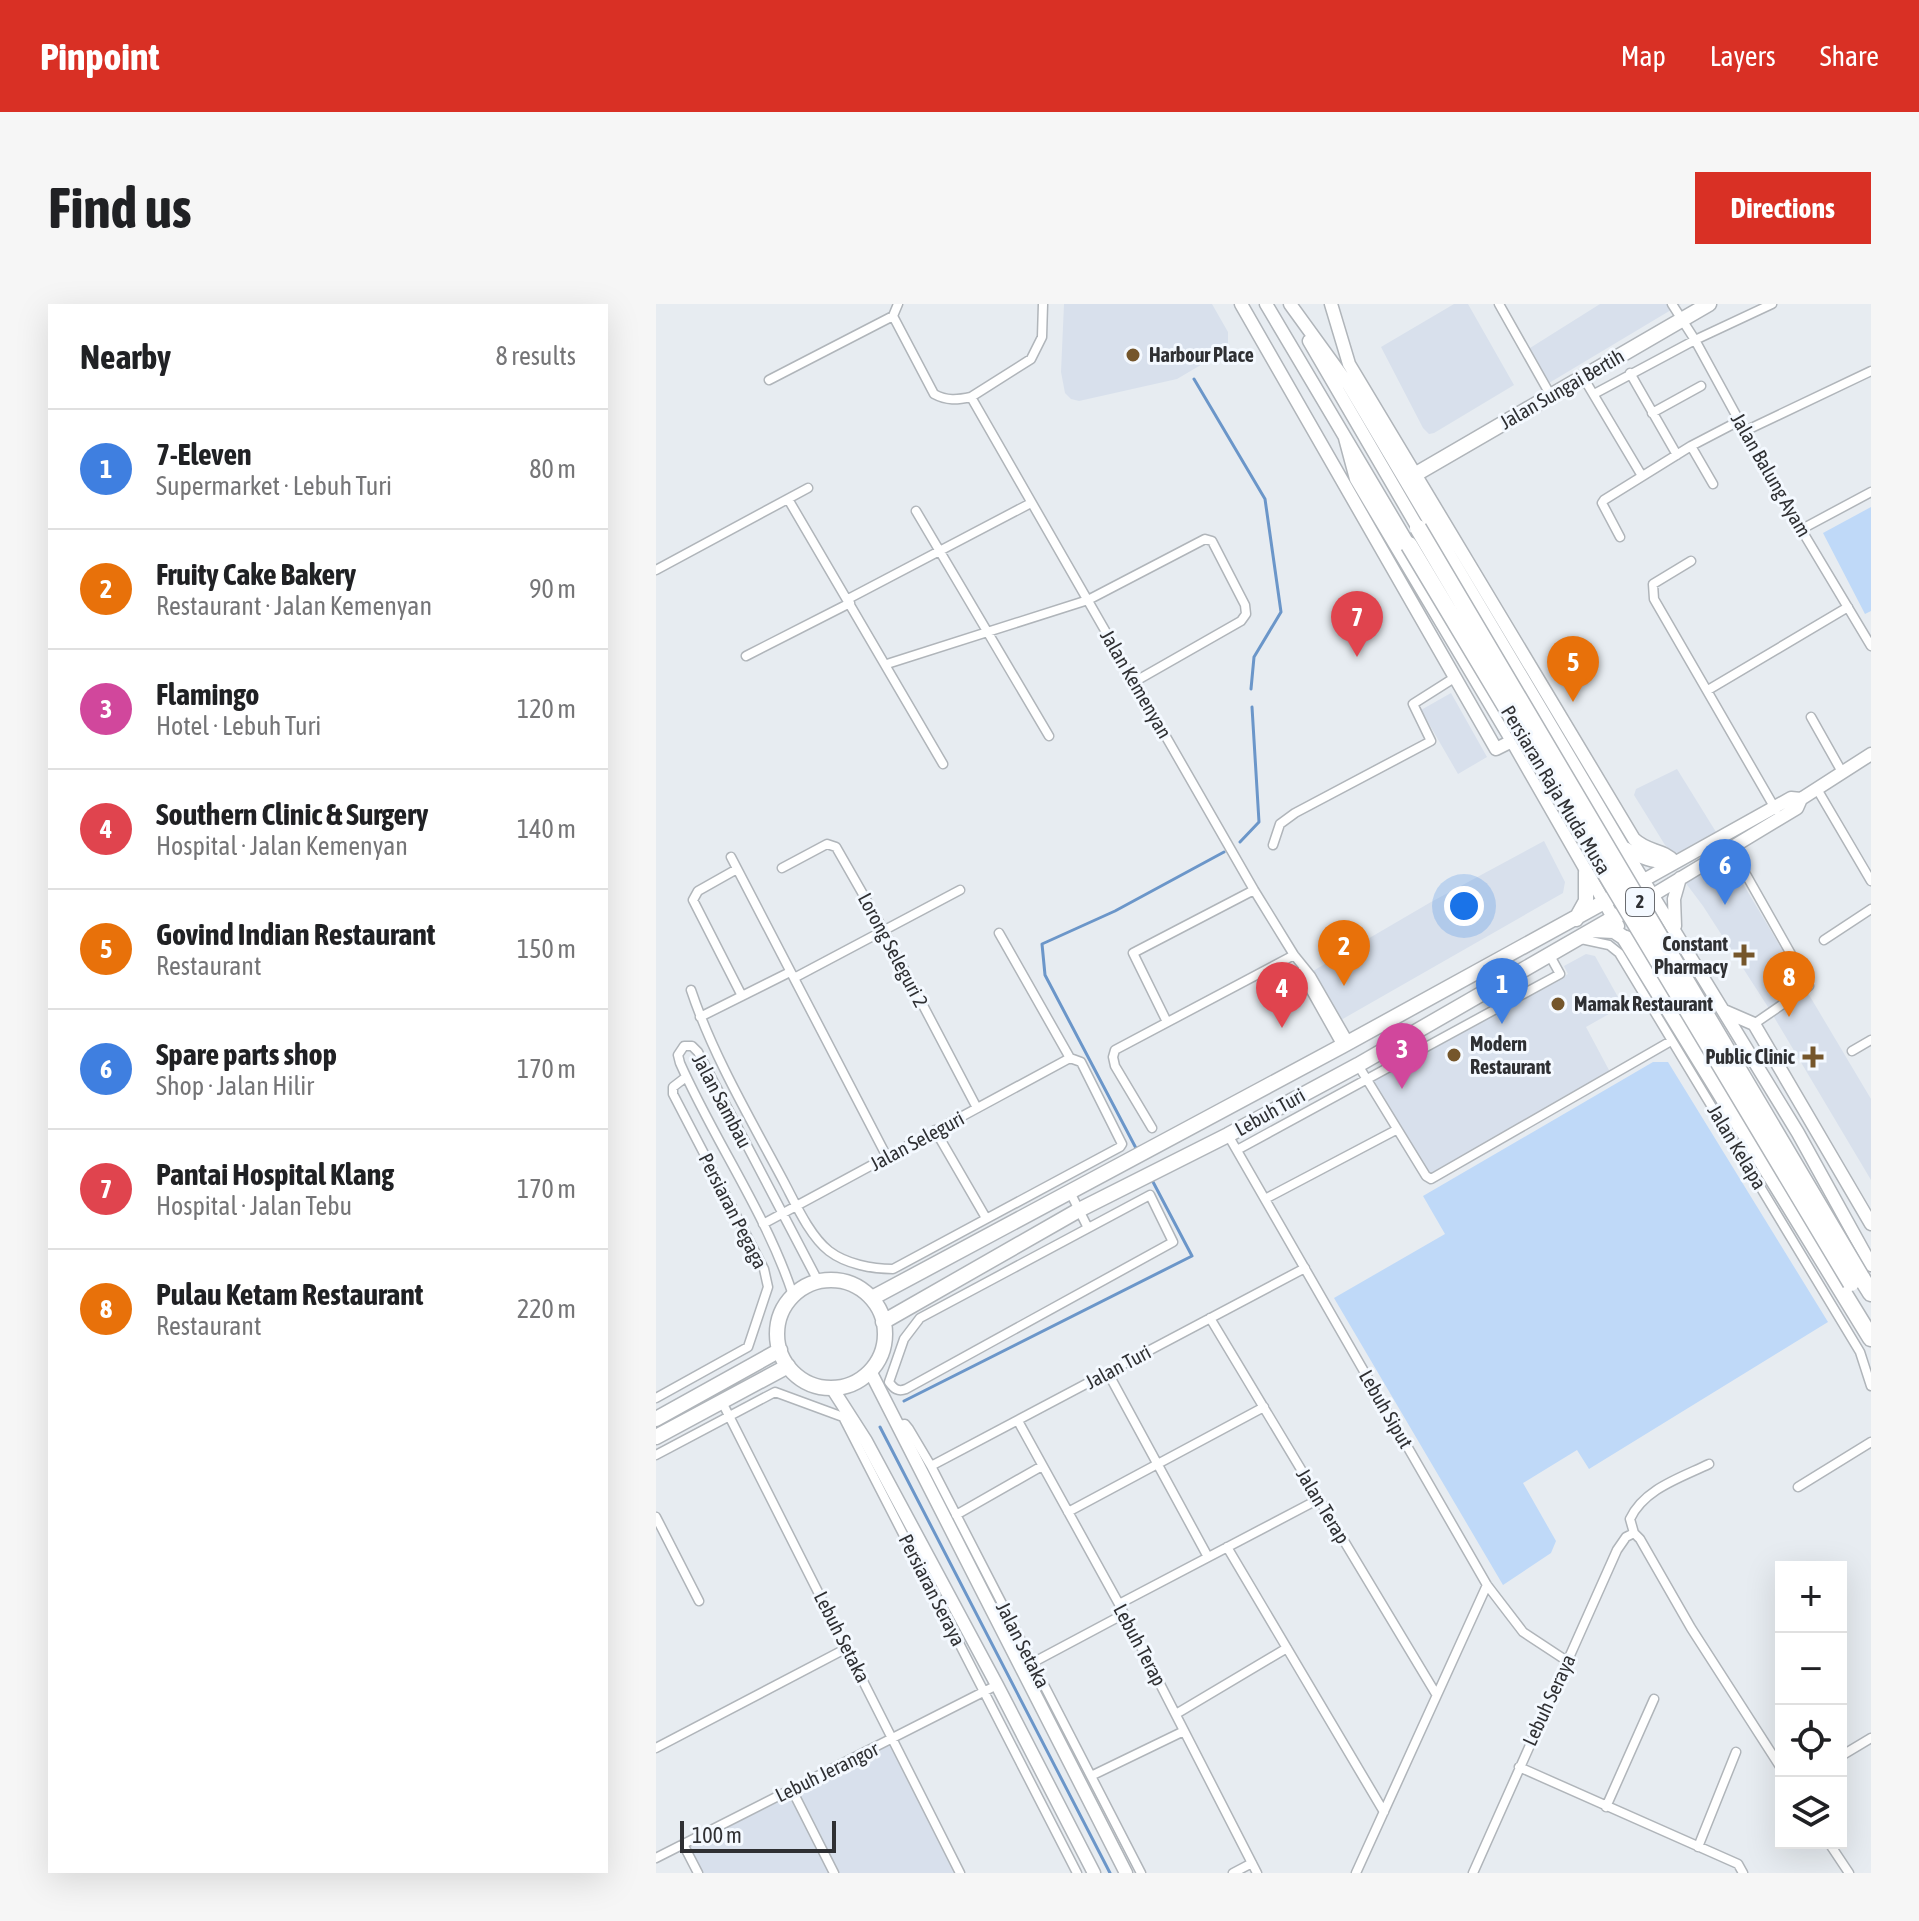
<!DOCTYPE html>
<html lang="en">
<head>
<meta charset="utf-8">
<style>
  :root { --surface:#fff; --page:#f6f6f6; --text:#202124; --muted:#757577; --line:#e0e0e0; --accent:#d93025 }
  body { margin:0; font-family:"Asap Condensed",sans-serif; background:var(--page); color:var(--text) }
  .controls { position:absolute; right:24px; bottom:24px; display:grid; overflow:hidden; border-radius:0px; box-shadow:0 8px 32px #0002 }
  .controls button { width:72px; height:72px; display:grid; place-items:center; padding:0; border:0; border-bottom:2px solid var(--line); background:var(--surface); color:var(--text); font:40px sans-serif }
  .scale { position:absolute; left:24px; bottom:20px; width:156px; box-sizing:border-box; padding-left:8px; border:4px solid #2f3033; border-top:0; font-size:22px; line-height:28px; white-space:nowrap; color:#2f3033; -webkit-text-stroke:6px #f4f9ff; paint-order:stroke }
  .you { position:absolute; left:808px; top:602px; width:28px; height:28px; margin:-20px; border:6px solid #fff; border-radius:50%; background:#1a73e8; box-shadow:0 0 0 12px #1a73e833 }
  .badge { display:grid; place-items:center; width:52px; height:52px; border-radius:50%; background:var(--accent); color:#fff; font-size:26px; font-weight:700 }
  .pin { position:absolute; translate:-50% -66px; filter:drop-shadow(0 2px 4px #0008) }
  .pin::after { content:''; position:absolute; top:42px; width:28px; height:24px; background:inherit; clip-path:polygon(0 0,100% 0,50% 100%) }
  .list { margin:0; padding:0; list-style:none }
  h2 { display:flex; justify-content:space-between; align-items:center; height:104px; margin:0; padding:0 32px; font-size:34px }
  h2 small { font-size:26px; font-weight:400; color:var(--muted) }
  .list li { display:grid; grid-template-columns:52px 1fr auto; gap:24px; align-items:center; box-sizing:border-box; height:120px; padding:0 32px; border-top:2px solid var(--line) }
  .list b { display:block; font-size:30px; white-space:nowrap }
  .list p { margin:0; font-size:26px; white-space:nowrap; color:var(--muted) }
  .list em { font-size:26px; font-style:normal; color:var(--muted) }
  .icon { flex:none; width:44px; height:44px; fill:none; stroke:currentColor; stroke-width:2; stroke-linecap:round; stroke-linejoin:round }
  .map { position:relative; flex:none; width:1215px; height:1569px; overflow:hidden; border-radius:0px }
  header { display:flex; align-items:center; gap:48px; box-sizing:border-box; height:112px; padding:0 40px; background:var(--accent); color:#fff }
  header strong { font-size:38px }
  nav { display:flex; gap:44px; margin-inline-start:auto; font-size:28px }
  .intro { display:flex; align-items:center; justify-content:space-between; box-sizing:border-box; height:192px; padding:0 48px }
  h1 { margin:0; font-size:56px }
  .button { padding:20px 36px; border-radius:0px; background:var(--accent); color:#fff; font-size:28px; font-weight:700 }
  main { display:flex; gap:48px; padding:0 48px }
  aside { flex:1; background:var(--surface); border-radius:0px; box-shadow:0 8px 32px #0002 }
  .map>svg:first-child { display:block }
  .built { fill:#d8e0ec }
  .green { fill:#bfd9f8 }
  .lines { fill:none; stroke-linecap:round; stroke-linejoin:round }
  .stream { stroke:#6b96c9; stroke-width:3 }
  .street-casing { stroke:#b0b5ba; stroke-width:11 }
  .secondary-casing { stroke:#b0b5ba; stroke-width:15 }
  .primary-casing { stroke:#b0b5ba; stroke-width:17 }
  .highway-casing { stroke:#b0b5ba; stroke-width:19 }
  .street { stroke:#fff; stroke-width:8 }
  .secondary { stroke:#fff; stroke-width:12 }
  .primary { stroke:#fff; stroke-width:14 }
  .highway { stroke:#fff; stroke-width:16 }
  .highway-bridge-casing { stroke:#b0b5ba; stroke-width:19; stroke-linecap:butt }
  .highway-bridge { stroke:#fff; stroke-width:16 }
  .poi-dot { fill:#75562b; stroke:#f4f9ff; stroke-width:3 }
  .labels { text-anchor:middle; stroke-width:6; stroke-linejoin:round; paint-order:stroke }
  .shield { fill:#f4f9ff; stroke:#6a6c70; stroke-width:2 }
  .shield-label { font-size:18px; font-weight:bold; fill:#2f3033 }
  .poi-label { font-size:20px; font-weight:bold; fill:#2f3033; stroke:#f4f9ff; text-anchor:start }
  .street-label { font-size:20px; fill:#2f3033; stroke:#f4f9ff }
</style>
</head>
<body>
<header>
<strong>Pinpoint</strong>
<nav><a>Map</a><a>Layers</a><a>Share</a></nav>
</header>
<div class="intro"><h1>Find us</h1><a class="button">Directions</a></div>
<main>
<aside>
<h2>Nearby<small>8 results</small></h2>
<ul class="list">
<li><span class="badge" style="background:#3f7fe0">1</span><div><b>7-Eleven</b><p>Supermarket · Lebuh Turi</p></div><em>80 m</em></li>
<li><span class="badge" style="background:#e8710a">2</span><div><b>Fruity Cake Bakery</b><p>Restaurant · Jalan Kemenyan</p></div><em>90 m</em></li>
<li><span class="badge" style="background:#d1479c">3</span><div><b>Flamingo</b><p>Hotel · Lebuh Turi</p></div><em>120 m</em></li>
<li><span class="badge" style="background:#e0444e">4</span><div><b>Southern Clinic &amp; Surgery</b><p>Hospital · Jalan Kemenyan</p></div><em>140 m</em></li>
<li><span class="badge" style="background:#e8710a">5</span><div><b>Govind Indian Restaurant</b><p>Restaurant</p></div><em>150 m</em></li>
<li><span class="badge" style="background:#3f7fe0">6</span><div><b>Spare parts shop</b><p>Shop · Jalan Hilir</p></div><em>170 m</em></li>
<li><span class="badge" style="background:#e0444e">7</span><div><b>Pantai Hospital Klang</b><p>Hospital · Jalan Tebu</p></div><em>170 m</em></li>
<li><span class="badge" style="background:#e8710a">8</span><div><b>Pulau Ketam Restaurant</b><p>Restaurant</p></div><em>220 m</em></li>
</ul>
</aside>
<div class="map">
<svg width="1215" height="1569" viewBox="0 0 1215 1569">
  <rect width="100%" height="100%" fill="#e7ecf1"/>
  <path class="built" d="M408 0H556L572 28V45L521 75 423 97 415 95 409 89 405 68Z
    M798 0H812L858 81 778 129 773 130 767 124 725 43Z
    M944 0H1025L893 79 874 44Z
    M795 389 831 453 802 470 765 406Z
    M1021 465 1060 528 1020 551 1009 541 978 491 980 485Z
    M888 537 909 578 907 589 685 716 657 667 775 598Z
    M1071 553 1215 795V876L1112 703 1047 602 1029 578Z
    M930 650 939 652 967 702 930 723 954 768 778 870 772 868 716 778 912 670 908 662Z
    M236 1440 300 1569H47L33 1543Z"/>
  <path class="green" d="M1215 203V307L1209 310 1167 229Z
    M997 758H1012L1172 1018 933 1165 921 1146 867 1179 900 1237 895 1249 847 1281 678 994 789 930 767 892Z"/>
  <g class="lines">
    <path class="stream" d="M538 75 609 195 625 308 598 353 595 385
      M584 538 603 518 596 403
      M482 848 389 671 386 640 459 607 568 548
      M248 1097 536 952 496 876
      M224 1123 454 1569"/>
    <defs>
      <path id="street" d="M843 0 895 92
        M1016 0 1039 36 1115 175 1215 342
        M237 12 278 90C291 97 301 96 315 93L375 55 386 33 387 0
        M237 12 242 0
        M974 69 1021 151
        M927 73 986 172
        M113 76 237 12
        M938 90 1039 36 1116 0
        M315 93 598 586 638 651 655 672 693 738
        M996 109 1045 82
        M1089 127 1215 67
        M1035 142 1057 180
        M132 195 287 460
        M260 207 393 432
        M1146 225 1215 188
        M964 233 946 199 948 196 1035 142 1083 117
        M1035 257 997 280 998 295 1120 506
        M0 266 152 184
        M192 295 375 199
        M90 352 194 299
        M231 360 432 296 549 235 556 237 589 301 590 310 585 317 478 378
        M1052 386 1192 303
        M1155 413 1186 468
        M1161 485 1215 577
        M617 541 624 520 639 509 775 437 757 400 798 374
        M1075 544 1153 682 1098 720
        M75 553 231 853
        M126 564 171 540 180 543 228 627 321 804
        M81 565 42 587 37 596 86 692
        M925 635 953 641 963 649 1204 1048 1215 1082
        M1168 636 1215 605
        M647 665 654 685 686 742
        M138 674 304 586
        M35 686C57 752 96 818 129 880 140 901 154 932 173 947 190 960 216 965 237 965L464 843 466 840 425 758 414 754 343 629
        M44 713 134 668
        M511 718 477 649 598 586
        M1196 747 1215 736
        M702 761 770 872 775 875 1015 737
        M496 824 459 762 457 753 459 746 638 651
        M279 826 330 914
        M572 831 831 1281 867 1328 911 1357
        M581 846 904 670 893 650
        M414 888 432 924
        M494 891 517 938 250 1085C242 1088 238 1085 233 1078L248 1035 264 1014Z
        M609 895 740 826
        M107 920 414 754
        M137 991C110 909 59 838 24 759L22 751 28 742H36L42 748 162 977
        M554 1014 780 1390
        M452 1069 552 1253
        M0 1094 92 1043 112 983 108 965 17 790V783L30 773
        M66 1098 304 1569
        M362 1117 463 1300 601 1569
        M242 1121 249 1120 253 1125 275 1162 485 1569
        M0 1151 119 1088 187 1113 421 1569
        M1053 1160C1024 1174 988 1185 974 1215L978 1229 984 1235 1035 1324 1125 1464
        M275 1162 649 964
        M1142 1183 1215 1138
        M412 1208 608 1103
        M300 1211 386 1162
        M0 1213 43 1297
        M571 1243 728 1508
        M463 1300 663 1195
        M376 1359 468 1310
        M520 1410 631 1344
        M0 1444 191 1344
        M1185 1452 1215 1434
        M863 1463 1082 1560 1087 1569
        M435 1472 528 1427
        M136 1486 178 1569
        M950 1503 998 1395
        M1173 1539 1193 1569
        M27 1540 42 1569
        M1042 1543 1080 1448
        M0 1554 341 1381
        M577 1569 596 1559
        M700 1569 831 1281
        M817 1569 961 1246 970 1233 978 1229"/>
      <path id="secondary" d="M585 0 840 445 856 437
        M610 0 753 241
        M634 0 692 80 967 543 1142 829 1215 961
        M675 0 693 60 978 535C993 549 1006 544 1019 558
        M653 37 762 224
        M689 134 700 175 856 437 962 622
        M969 544C985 554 997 559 1015 558
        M988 576 1135 494 1145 495 1215 450
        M997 591 1141 504 1145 495
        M1019 622 1018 595 1024 574
        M1068 707 1098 720 1215 920
        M214 1067 470 1569
        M176 1084 210 1137 341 1381 438 1569"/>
      <path id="primary" d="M760 170 1053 0
        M920 615 930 597V568
        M937 626 958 627 970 635
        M121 1030a54 54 0 1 1 108 0a54 54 0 1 1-108 0Z
        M216 994 686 742 988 576
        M227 1018 423 906 572 831 702 761 997 591
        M0 1115 124 1046
        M0 1133 132 1062"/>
      <path id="highway" d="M970 635 1215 1034
        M1205 973 1215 989"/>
    </defs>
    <use href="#street" class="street-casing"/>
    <use href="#secondary" class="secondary-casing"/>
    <use href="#primary" class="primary-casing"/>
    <use href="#highway" class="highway-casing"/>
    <use href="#street" class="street"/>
    <use href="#secondary" class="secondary"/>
    <use href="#primary" class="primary"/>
    <use href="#highway" class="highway"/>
    <defs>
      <path id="highway-bridge" d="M762 224 1205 973
        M753 241 1195 979"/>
    </defs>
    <use href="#highway-bridge" class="highway-bridge-casing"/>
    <use href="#highway-bridge" class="highway-bridge"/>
  </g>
  <g class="poi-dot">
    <circle cx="477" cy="51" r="8"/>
    <path d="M1084 639h8v8h8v8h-8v8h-8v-8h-8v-8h8z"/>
    <circle cx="902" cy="700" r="8"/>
    <circle cx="798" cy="751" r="8"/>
    <path d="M1153 741h8v8h8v8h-8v8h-8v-8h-8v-8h8z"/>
  </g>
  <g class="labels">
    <rect class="shield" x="970" y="584" width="28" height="28" rx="6"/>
    <g class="shield-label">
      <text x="984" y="604">2</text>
    </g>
    <g class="poi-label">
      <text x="493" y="58">Harbour Place</text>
      <text x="1072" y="647" text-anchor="end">Constant<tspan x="1072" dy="23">Pharmacy</tspan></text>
      <text x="918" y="707">Mamak Restaurant</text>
      <text x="814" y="747">Modern<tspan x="814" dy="23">Restaurant</tspan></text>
      <text x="1139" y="760" text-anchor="end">Public Clinic</text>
    </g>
    <g class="street-label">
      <text transform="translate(906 85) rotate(-30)" y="7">Jalan Sungai Bertih</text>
      <text transform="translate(1115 171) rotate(60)" y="7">Jalan Balung Ayam</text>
      <text transform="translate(480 380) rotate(60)" y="7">Jalan Kemenyan</text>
      <text transform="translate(900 486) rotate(59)" y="7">Persiaran Raja Muda Musa</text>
      <text transform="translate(237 646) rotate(62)" y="7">Lorong Seleguri 2</text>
      <text transform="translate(66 797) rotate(62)" y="7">Jalan Sambau</text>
      <text transform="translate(614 808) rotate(-29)" y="7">Lebuh Turi</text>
      <text transform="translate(261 837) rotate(-28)" y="7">Jalan Seleguri</text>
      <text transform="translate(1081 843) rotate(59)" y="7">Jalan Kelapa</text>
      <text transform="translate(77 907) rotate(63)" y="7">Persiaran Pegaga</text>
      <text transform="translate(462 1063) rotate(-28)" y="7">Jalan Turi</text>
      <text transform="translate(730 1105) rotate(60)" y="7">Lebuh Siput</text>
      <text transform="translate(667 1202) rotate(59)" y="7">Jalan Terap</text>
      <text transform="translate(276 1286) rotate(63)" y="7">Persiaran Seraya</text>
      <text transform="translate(186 1333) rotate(63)" y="7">Lebuh Setaka</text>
      <text transform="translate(367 1341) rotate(63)" y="7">Jalan Setaka</text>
      <text transform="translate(484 1341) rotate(62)" y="7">Lebuh Terap</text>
      <text transform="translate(893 1396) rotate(-65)" y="7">Lebuh Seraya</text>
      <text transform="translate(171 1468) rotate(-26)" y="7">Lebuh Jerangor</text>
    </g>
  </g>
</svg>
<div class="controls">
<button>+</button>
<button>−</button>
<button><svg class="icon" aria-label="locate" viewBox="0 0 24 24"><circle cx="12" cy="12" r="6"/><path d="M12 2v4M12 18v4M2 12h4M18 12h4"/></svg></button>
<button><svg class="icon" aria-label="layers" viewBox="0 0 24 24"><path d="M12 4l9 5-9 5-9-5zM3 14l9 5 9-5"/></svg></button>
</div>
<div class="scale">100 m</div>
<div class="you"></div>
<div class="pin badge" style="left:846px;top:720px;background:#3f7fe0">1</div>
<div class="pin badge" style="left:688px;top:682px;background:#e8710a">2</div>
<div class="pin badge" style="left:746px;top:785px;background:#d1479c">3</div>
<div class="pin badge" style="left:626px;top:724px;background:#e0444e">4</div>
<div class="pin badge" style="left:917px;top:398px;background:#e8710a">5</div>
<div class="pin badge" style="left:1069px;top:601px;background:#3f7fe0">6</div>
<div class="pin badge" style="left:701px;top:353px;background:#e0444e">7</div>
<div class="pin badge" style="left:1133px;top:713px;background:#e8710a">8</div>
</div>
</main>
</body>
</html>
